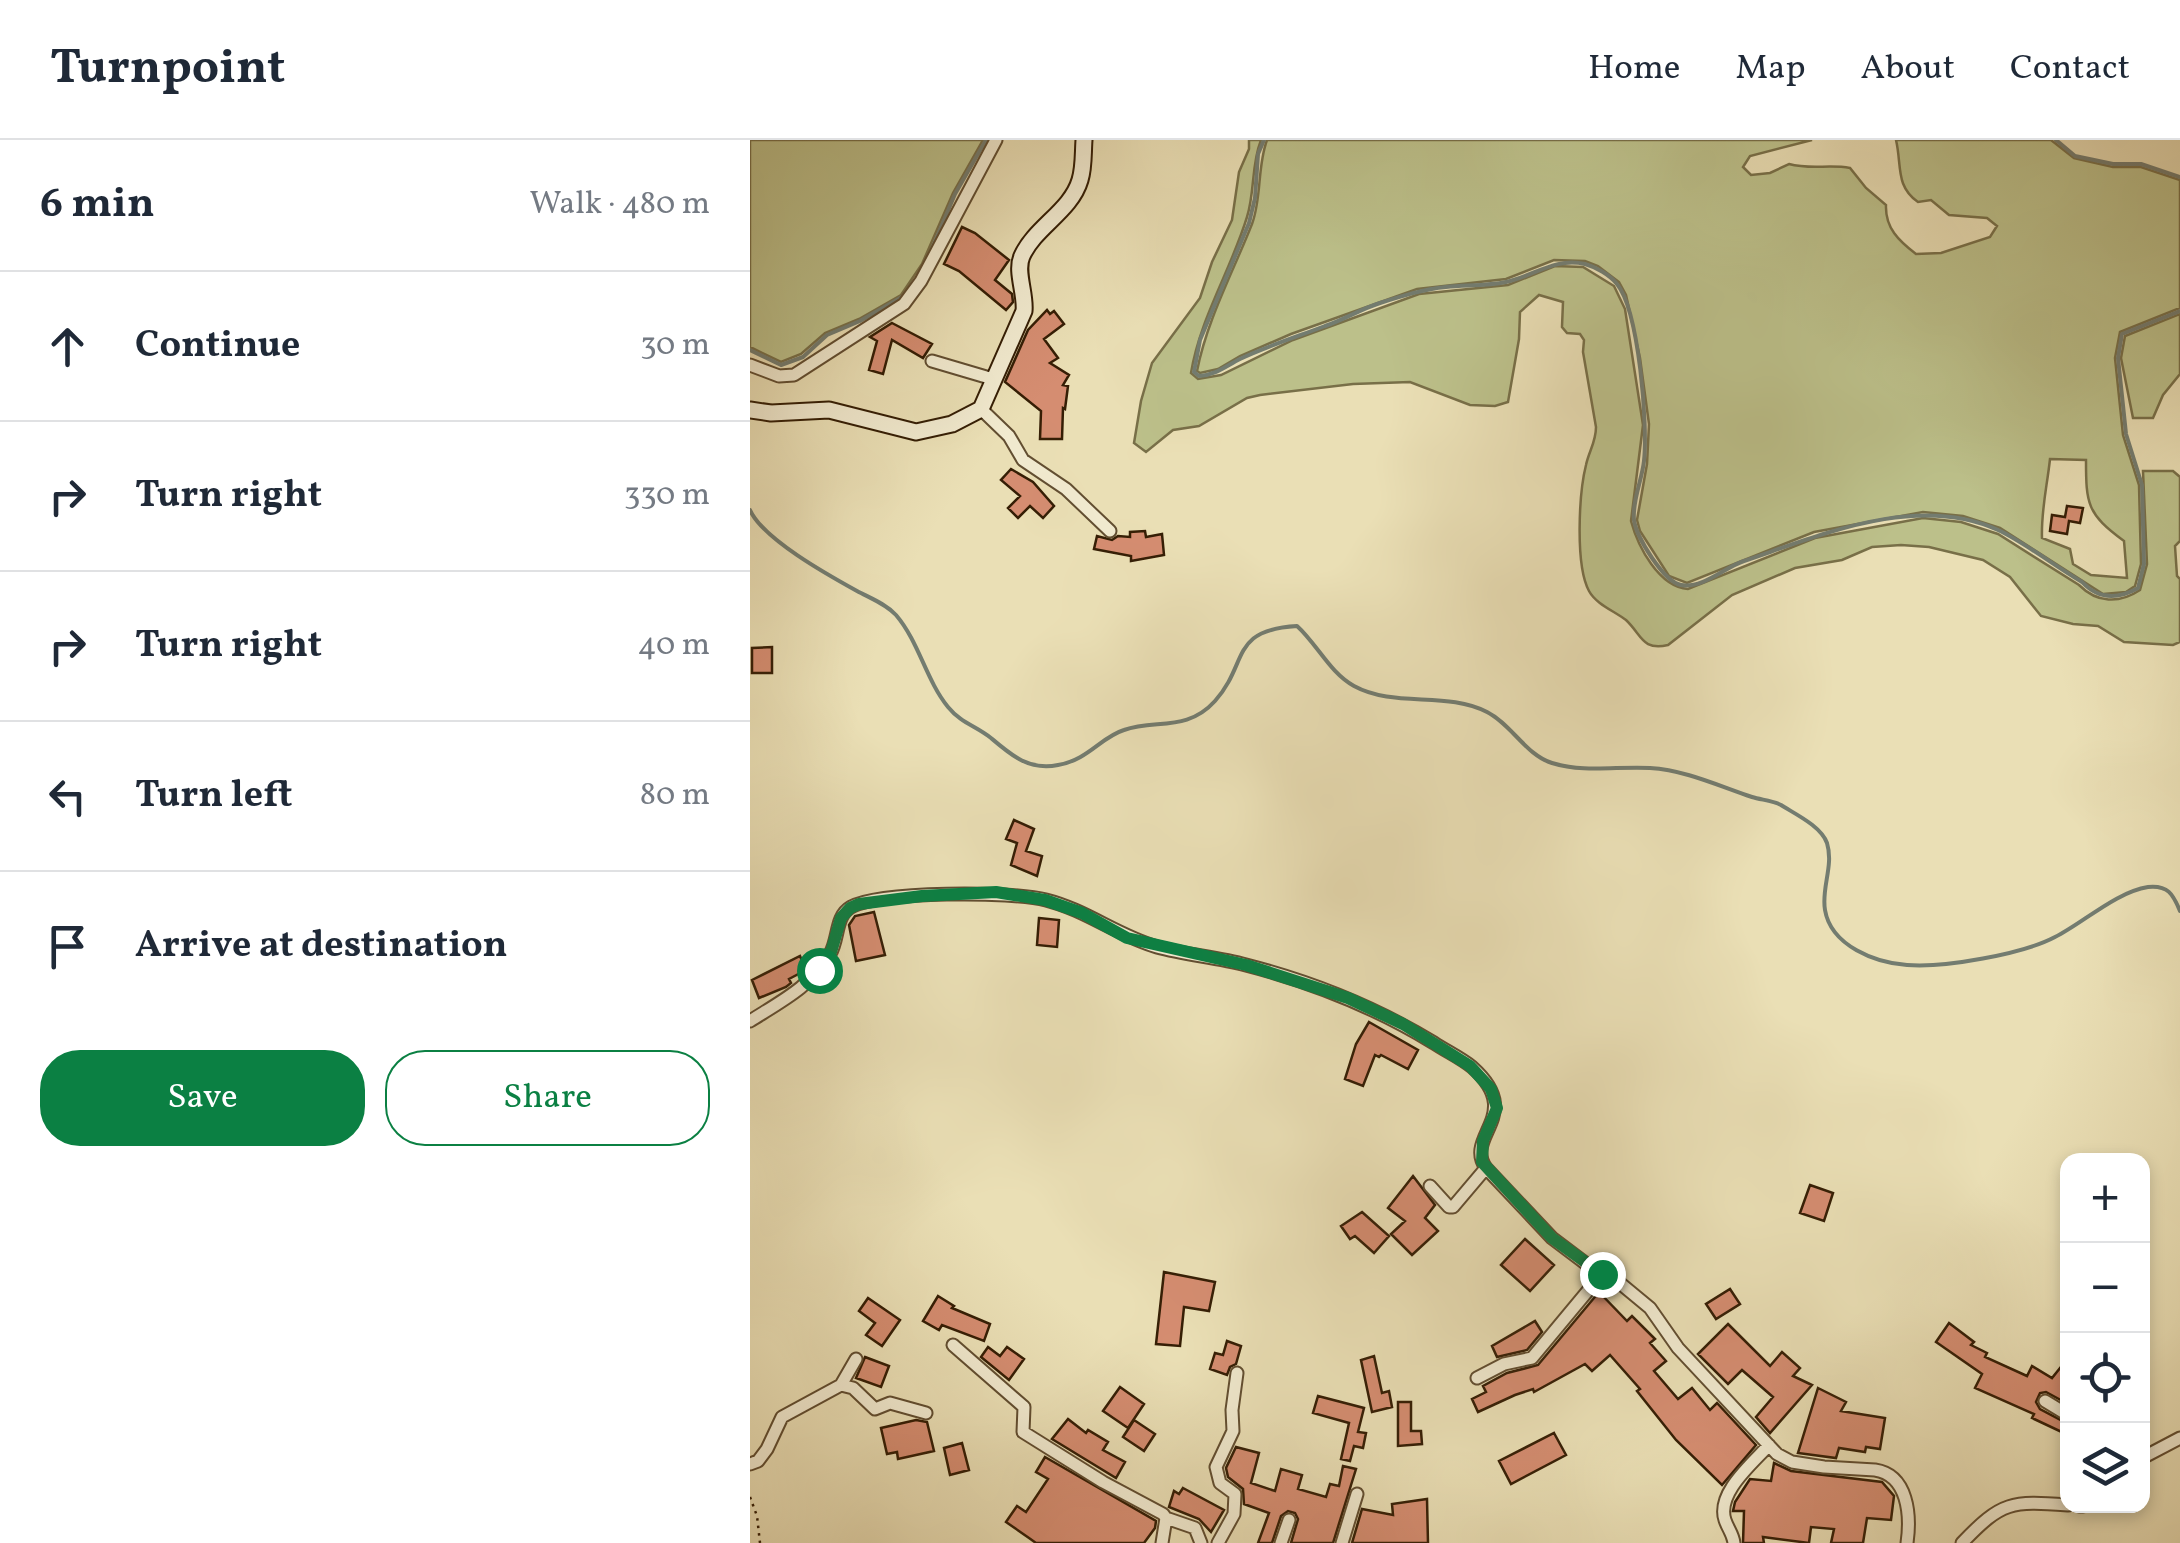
<!DOCTYPE html>
<html lang="en">
<head>
<meta charset="utf-8">
<style>
  :root { --surface:#fff; --page:#f2f2f3; --text:#1f2937; --muted:#747a83; --line:#e0e1e3; --accent:#0b8043 }
  body { margin:0; font-family:Vollkorn,serif; background:var(--page); color:var(--text) }
  .controls { position:absolute; right:30px; bottom:30px; display:grid; overflow:hidden; border-radius:20px; box-shadow:0 5px 15px #0003 }
  .controls button { width:90px; height:90px; display:grid; place-items:center; padding:0; border:0; border-bottom:2px solid var(--line); background:var(--surface); color:var(--text); font:50px sans-serif }
  .stop { position:absolute; width:30px; height:30px; margin:-22px; border:8px solid #0b8043; border-radius:50%; background:#fff }
  .stop.end { background:#0b8043; border-color:#fff; box-shadow:0 2px 10px #0008 }
  .list { margin:0; padding:0; list-style:none }
  h2 { display:flex; justify-content:space-between; align-items:center; height:130px; margin:0; padding:0 40px; font-size:42px }
  h2 small { font-size:32px; font-weight:400; color:var(--muted) }
  .list li { display:grid; grid-template-columns:65px 1fr auto; gap:30px; align-items:center; box-sizing:border-box; height:150px; padding:0 40px; border-top:2px solid var(--line) }
  .list b { display:block; font-size:38px; white-space:nowrap }
  .list em { font-size:32px; font-style:normal; color:var(--muted) }
  .actions { display:flex; gap:20px; padding:30px 40px }
  .actions a { flex:1; padding:22px 0; border:2px solid var(--accent); border-radius:40px; text-align:center; font-size:35px; color:var(--accent) }
  .actions .main { background:var(--accent); color:#fff }
  .icon { flex:none; width:55px; height:55px; fill:none; stroke:currentColor; stroke-width:2; stroke-linecap:round; stroke-linejoin:round }
  .map { position:relative; flex:none; width:1430px; height:1403px; overflow:hidden }
  header { display:flex; align-items:center; gap:60px; box-sizing:border-box; height:140px; padding:0 50px; background:var(--surface); border-bottom:2px solid var(--line) }
  header strong { font-size:48px }
  nav { display:flex; gap:55px; margin-inline-start:auto; font-size:35px }
  main { display:flex }
  aside { flex:1; background:var(--surface) }
  .map>svg:first-child { display:block }
  .green { fill:#bcc08a; stroke:#786f48; stroke-width:2.5; fill-rule:evenodd }
  .lines { fill:none; stroke-linecap:round; stroke-linejoin:round }
  .stream { stroke:#737c70; stroke-width:4 }
  .building { fill:#d58d71; stroke:#351e05; stroke-width:2.5 }
  .street-casing { stroke:#624e31; stroke-width:15 }
  .secondary-casing { stroke:#351e05; stroke-width:19 }
  .path { stroke:#351e05; stroke-width:2.5; stroke-dasharray:2.5 5; stroke-linecap:butt }
  .street { stroke:#f1eacf; stroke-width:11 }
  .secondary { stroke:#f1eacf; stroke-width:15 }
  .route { stroke:#0b8043; stroke-width:12 }
</style>
</head>
<body>
<header>
<strong>Turnpoint</strong>
<nav><a>Home</a><a>Map</a><a>About</a><a>Contact</a></nav>
</header>
<main>
<aside>
<h2>6 min<small>Walk · 480 m</small></h2>
<ul class="list">
<li><svg class="icon" aria-label="ahead" viewBox="0 0 24 24"><path d="M12 20V5M6 11l6-6 6 6"/></svg><div><b>Continue</b></div><em>30 m</em></li>
<li><svg class="icon" aria-label="right" viewBox="0 0 24 24"><path d="M7 20v-9h11M14 6l5 5-5 5"/></svg><div><b>Turn right</b></div><em>330 m</em></li>
<li><svg class="icon" aria-label="right" viewBox="0 0 24 24"><path d="M7 20v-9h11M14 6l5 5-5 5"/></svg><div><b>Turn right</b></div><em>40 m</em></li>
<li><svg class="icon" aria-label="left" viewBox="0 0 24 24"><path d="M17 20v-9H6M10 6l-5 5 5 5"/></svg><div><b>Turn left</b></div><em>80 m</em></li>
<li><svg class="icon" aria-label="arrive" viewBox="0 0 24 24"><path d="M6 21V4h12l-3 4 3 4H6"/></svg><div><b>Arrive at destination</b></div></li>
</ul>
<div class="actions"><a class="main">Save</a><a>Share</a></div>
</aside>
<div class="map">
<svg width="1430" height="1403" viewBox="0 0 1430 1403">
  <rect width="100%" height="100%" fill="#eadfb5"/>
  <filter id="stains"><feTurbulence type="fractalNoise" baseFrequency=".002" numOctaves="4"/><feColorMatrix values="0 0 0 0 .2 0 0 0 0 .09 0 0 0 0 .02 0 0 0 .5 -.17"/></filter>
  <radialGradient id="worn" r=".72"><stop offset=".6" stop-color="#630" stop-opacity="0"/><stop offset="1" stop-color="#630" stop-opacity=".3"/></radialGradient>
  <path class="green" d="M0 0H233L203 53 172 124 151 155 109 179 75 193 51 214 31 222 0 207Z
    M499 0H511C501 25 505 52 497 77 481 130 450 178 441 233L448 239 471 235 543 200 669 154 758 145 805 126 833 127 864 146 875 169 893 285 881 381C888 407 909 447 938 449L1065 398 1173 378 1211 382 1248 394 1329 445C1347 463 1369 464 1390 450L1397 424 1393 331H1423L1430 337V401L1425 406 1427 436 1430 439V502L1423 505 1374 502 1348 486 1323 484 1291 476 1260 437 1233 420 1179 407 1151 405 1122 407 1092 420 1045 428 982 455 918 505C892 511 892 495 876 480 864 471 846 464 839 451 825 425 829 353 836 325 839 311 846 302 846 287L833 212 834 200 830 194 817 193 812 187 813 162 789 155 770 172 769 199 758 262 745 266 720 265 660 242 603 244 510 255 497 258 449 286 423 290 396 312 384 303 391 261 402 223 450 158 462 122 482 80 489 32 499 9Z
    M517 0H1062L1000 16 993 27 1001 35 1020 33 1039 24C1061 30 1079 24 1100 28L1116 48 1136 65C1135 88 1149 101 1166 114L1191 113 1240 97 1247 86 1237 78 1199 75 1181 60 1168 62C1145 46 1152 25 1146 0H1301L1324 18 1363 27H1391L1430 40V168L1370 192 1365 218 1373 295 1389 345 1391 424 1385 446 1376 452 1353 454 1250 388 1213 376 1173 372 1064 392 937 443 919 436 890 391 887 380 897 324 899 284 890 218 876 155 869 142 848 126 835 121 804 120 756 139 667 149 541 194 490 216 468 229 450 233 447 231C457 180 483 132 502 84 512 57 507 27 517 0ZM1300 319 1336 320C1336 364 1337 374 1374 401L1377 438 1341 435 1323 424 1320 409 1292 398C1291 370 1297 347 1300 319Z
    M1430 174V234L1413 255 1403 278H1383L1371 218 1375 196Z"/>
  <g class="lines">
    <path class="stream" d="M514 0 508 14 505 58 499 83 450 200 444 232 449 236C466 235 476 226 490 219 518 206 546 197 575 186 593 180 611 169 630 163 652 156 674 149 696 147 716 145 737 146 756 142 784 136 805 117 835 124 846 127 860 135 867 144 889 171 898 285 894 321 892 340 882 361 884 380 886 397 914 442 931 445 953 449 975 427 994 421 1071 395 1167 353 1248 390 1274 402 1306 427 1332 442 1348 459 1367 460 1388 448L1394 424 1392 345 1376 294 1368 218 1372 194 1430 171
      M1306 0 1325 16 1363 24H1391L1430 37
      M181 111 205 54 236 0
      M0 210 31 225 53 217 77 195 110 181 152 157
      M0 370C13 399 78 435 107 451 120 458 136 464 146 475 169 502 176 540 198 567 211 583 226 586 241 598 261 615 279 631 308 625 338 620 351 597 374 590 406 579 437 592 465 561 499 523 479 490 547 486 567 504 580 533 604 546 644 568 697 551 737 572 761 584 776 615 802 623 834 633 868 626 900 628 935 630 969 646 1002 657 1011 660 1022 660 1031 665 1045 674 1071 686 1077 703 1084 726 1071 748 1075 770 1081 806 1126 823 1157 825 1194 828 1273 814 1305 797 1333 783 1366 752 1398 747 1418 745 1423 754 1430 771"/>
  </g>
  <path class="building" d="M212 87 225 93 259 120 245 140 262 154 263 162 256 170 209 131 194 124Z
    M297 170 300 174 304 171 314 184 294 199 308 218 300 223 319 235 313 245 318 246 315 269 313 268 312 299H290L291 271 255 242 278 190Z
    M142 183 182 204 173 218 142 200 133 234 119 230 127 201 120 197Z
    M261 329 283 342 304 366 293 378 280 366 268 378 258 368 270 356 251 340Z
    M1317 366 1333 368 1330 383 1319 381 1317 394 1300 391 1302 375 1315 377Z
    M395 391 396 397 412 394 414 415 381 421V416L344 409 347 396 362 400 368 396 380 397V392Z
    M22 507V533H2V508Z
    M264 680 284 689 276 711 292 716 287 736 261 725 267 703 256 699Z
    M124 772 135 815 106 821 99 785 105 776Z
    M289 778 309 780 307 807 287 805Z
    M50 816 56 830 39 839 41 843 36 847 9 858 2 840Z
    M619 882 668 910 658 929 631 915 629 917 625 915 613 946 595 939 606 904Z
    M663 1036 685 1065 675 1078 688 1091 662 1115 641 1094 655 1081 638 1068Z
    M1060 1045 1083 1053 1074 1081 1050 1073Z
    M612 1072 639 1096 624 1113 605 1096 600 1099 591 1086Z
    M775 1099 804 1125 780 1151 751 1125Z
    M414 1132 465 1142 459 1171 434 1167 430 1206 406 1204Z
    M980 1149 990 1164 966 1179 956 1164Z
    M849 1152 877 1181 882 1176 905 1199 900 1203 916 1221 904 1231 928 1259 942 1248 960 1270 967 1263 1006 1305 972 1345 926 1300 887 1251 890 1249 860 1215 842 1231 835 1224 784 1252 783 1249 765 1255 728 1272 722 1259 736 1252 733 1246 757 1233 788 1225Z
    M188 1156 204 1166 202 1168 240 1184 234 1201 192 1185 189 1190 173 1181Z
    M118 1158 150 1180 132 1206 116 1195 125 1183 109 1171Z
    M785 1181 792 1192 777 1210 747 1217 742 1206Z
    M1199 1183 1224 1202 1221 1205 1237 1213 1235 1217 1277 1236 1282 1226 1302 1238 1318 1218V1264L1296 1252 1290 1253 1286 1262 1290 1269 1318 1284V1295L1282 1278 1284 1274 1225 1248 1232 1234 1186 1202Z
    M978 1184 1020 1226 1032 1212 1050 1228 1043 1236 1062 1245 1020 1293 1006 1277 1023 1257 992 1230 978 1244 948 1214Z
    M477 1201 491 1206 486 1224 480 1227 477 1235 460 1229 465 1213 473 1215Z
    M238 1207 250 1216 257 1207 274 1219 259 1240 231 1217Z
    M624 1216 632 1253 639 1251 642 1267 622 1272 611 1220Z
    M115 1217 139 1226 131 1247 106 1238Z
    M370 1247 394 1264 378 1288 353 1271Z
    M1068 1248 1096 1262 1091 1271 1135 1278 1130 1309 1116 1307 1115 1312 1089 1308 1086 1318 1048 1313Z
    M568 1256 614 1268 608 1292 616 1293 613 1308 604 1306 600 1321 591 1319 599 1283 563 1273Z
    M648 1262H661V1291H671L672 1304 648 1306Z
    M318 1279 336 1293 338 1290 358 1302 353 1310 375 1322 366 1338 302 1299Z
    M166 1280 177 1282 184 1311 148 1319 147 1312 137 1314 131 1288Z
    M384 1280 405 1294 394 1311 373 1297Z
    M804 1293 816 1315 761 1344 749 1321Z
    M212 1303 219 1330 200 1335 194 1308Z
    M486 1307 509 1313 501 1343 525 1351 531 1329 552 1335 548 1349 576 1357 580 1344 589 1346 593 1326 606 1329 583 1403H541L548 1379 545 1373 538 1371 531 1376 522 1403H508L519 1373 494 1364 493 1349 478 1337 476 1328Z
    M295 1317 406 1381 405 1388 394 1403H286L279 1398 256 1382 267 1366 276 1372 298 1339 286 1332Z
    M1024 1323 1041 1331 1132 1342 1144 1356 1141 1380 1117 1378 1113 1403H1081L1084 1389 1061 1387 1059 1403 1013 1397 1014 1403H993L994 1371H983L985 1362 1000 1339 1021 1341Z
    M433 1348 474 1370 461 1392 449 1379 419 1367 424 1351 429 1354Z
    M677 1359 678 1403H602L612 1369 643 1375 642 1364Z"/>
  <g class="lines">
    <defs>
      <path id="street" d="M182 221 243 239
        M0 225 29 236 44 235 154 164 171 141 246 0
        M231 269 259 296 273 320 316 349 360 391
        M0 881C30 862 62 846 80 814 89 799 85 776 101 767 130 751 262 751 296 760 336 770 368 796 407 807 436 815 467 817 496 825 562 842 625 867 684 903 696 911 711 918 722 927 776 975 713 996 736 1028L802 1098 851 1135 871 1144 900 1168 928 1208 1027 1314 1042 1322 1074 1327 1125 1330C1158 1335 1161 1375 1157 1403
        M680 1046 699 1067H703L736 1028
        M203 1205 274 1267 273 1292 353 1342 413 1374 416 1378 412 1403
        M727 1238 754 1224 782 1218 851 1135
        M91 1245 103 1248 125 1269 140 1263 176 1273
        M1295 1261 1318 1275
        M1392 1318 1430 1298
        M0 1324 8 1321 17 1309 32 1277 91 1245 106 1219
        M1329 1366H1333
        M416 1378 445 1388 451 1403
        M468 1403 484 1374 485 1354 470 1343 466 1327 483 1291 482 1270 487 1233
        M531 1403 539 1380
        M592 1403 607 1354
        M984 1403C983 1394 978 1389 975 1380 966 1353 1003 1323 1019 1305
        M1212 1403C1252 1361 1261 1361 1318 1365"/>
      <path id="secondary" d="M0 270 21 273 79 270 166 292 202 284 231 269 274 171C276 154 265 131 272 116 285 87 321 71 330 40 334 27 333 13 334 0"/>
    </defs>
    <use href="#street" class="street-casing"/>
    <use href="#secondary" class="secondary-casing"/>
    <path class="path" d="M0 1357 7 1376 10 1403"/>
    <use href="#street" class="street"/>
    <use href="#secondary" class="secondary"/>
  </g>
  <g class="lines">
    <path class="route" d="M69 830 81 812 91 778 100 768 109 764 172 756 246 752 295 760 332 773 377 798 496 825 598 858 653 884 720 926 741 949 747 968 733 1001 732 1022 802 1098 852 1134"/>
  </g>
  <rect width="100%" height="100%" filter="url(#stains)"/>
  <rect width="100%" height="100%" fill="url(#worn)"/>
</svg>
<div class="controls">
<button>+</button>
<button>−</button>
<button><svg class="icon" aria-label="locate" viewBox="0 0 24 24"><circle cx="12" cy="12" r="6"/><path d="M12 2v4M12 18v4M2 12h4M18 12h4"/></svg></button>
<button><svg class="icon" aria-label="layers" viewBox="0 0 24 24"><path d="M12 4l9 5-9 5-9-5zM3 14l9 5 9-5"/></svg></button>
</div>
<div class="stop" style="left:69px;top:830px"></div>
<div class="stop end" style="left:852px;top:1134px"></div>
</div>
</main>
</body>
</html>
